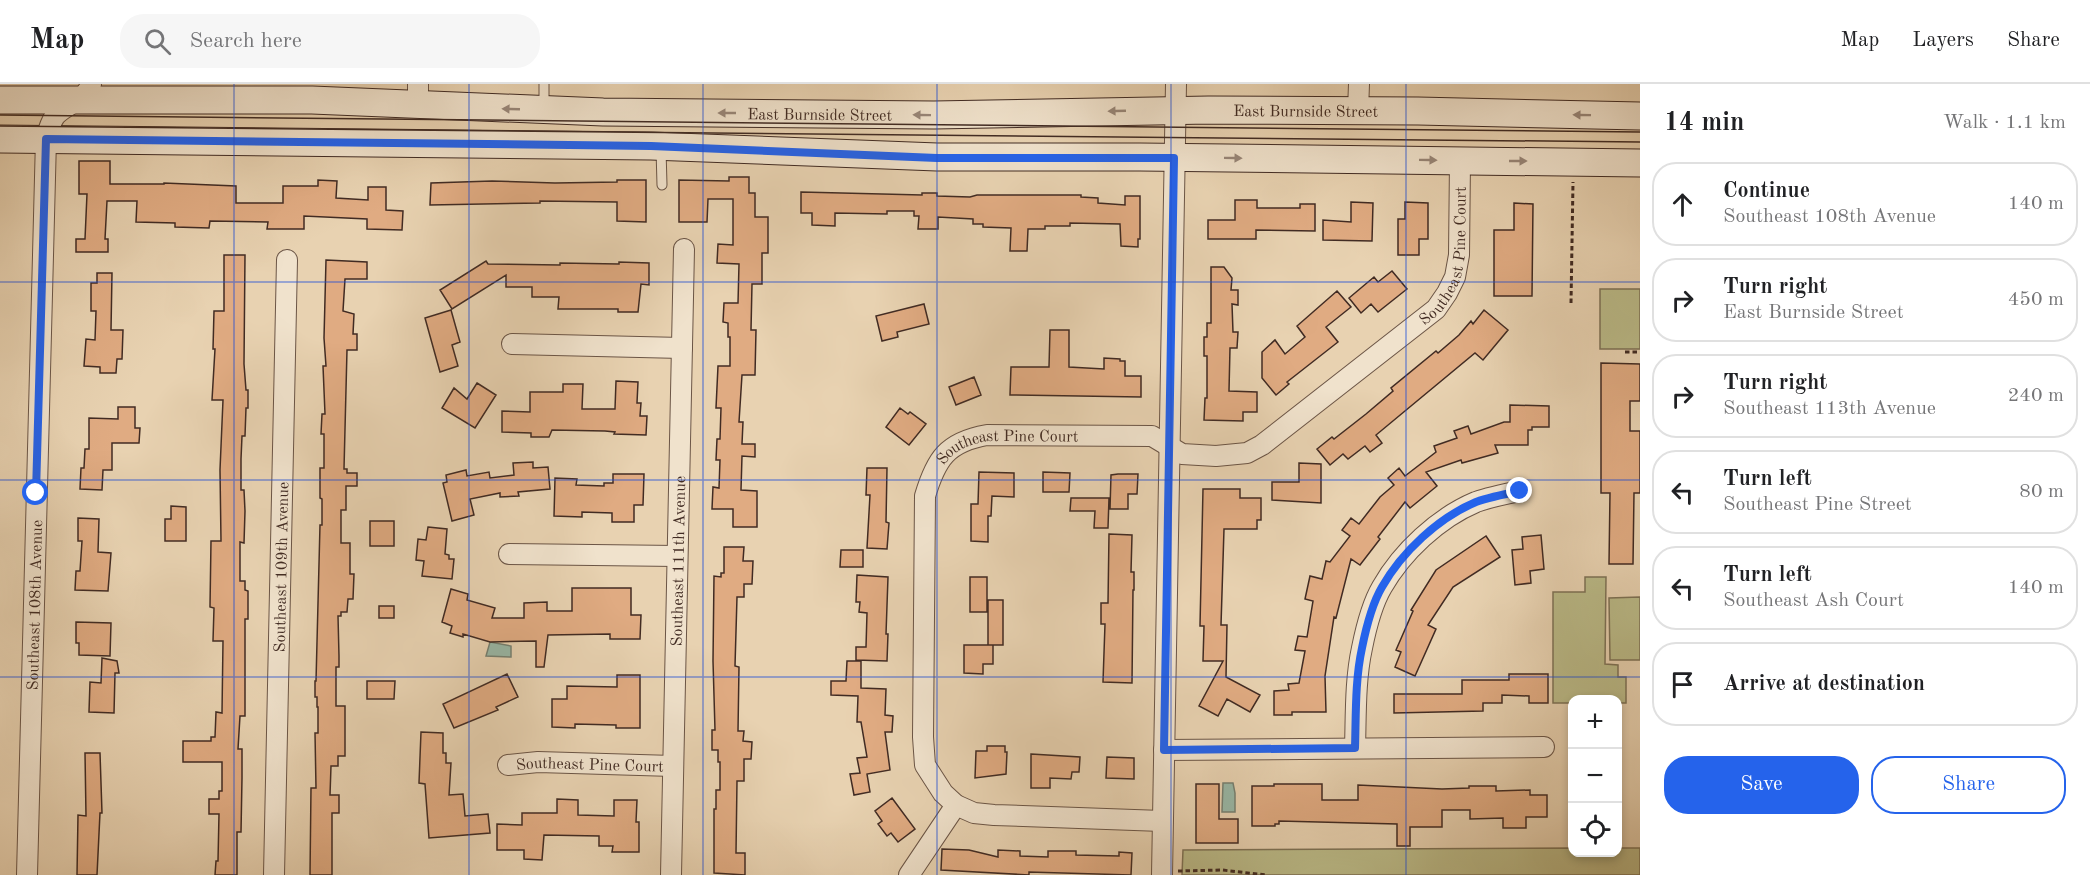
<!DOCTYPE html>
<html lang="en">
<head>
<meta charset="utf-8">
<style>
  :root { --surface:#fff; --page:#f6f6f6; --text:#202124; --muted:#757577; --line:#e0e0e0; --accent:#2563eb }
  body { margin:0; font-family:"Old Standard TT",serif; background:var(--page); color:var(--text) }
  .controls { position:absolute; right:18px; bottom:18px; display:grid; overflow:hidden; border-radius:12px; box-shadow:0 3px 9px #0003 }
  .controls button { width:54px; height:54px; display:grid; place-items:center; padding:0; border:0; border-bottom:2px solid var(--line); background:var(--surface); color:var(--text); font:30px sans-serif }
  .stop { position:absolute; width:18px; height:18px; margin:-14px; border:4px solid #2563eb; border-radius:50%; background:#fff }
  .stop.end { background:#2563eb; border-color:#fff; box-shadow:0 2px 6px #0008 }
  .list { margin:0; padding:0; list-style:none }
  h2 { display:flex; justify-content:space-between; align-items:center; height:78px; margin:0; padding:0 24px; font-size:26px }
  h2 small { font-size:20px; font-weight:400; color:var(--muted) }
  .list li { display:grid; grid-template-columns:39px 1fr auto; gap:18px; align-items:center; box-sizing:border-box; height:84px; margin:0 12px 12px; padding:0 12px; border:2px solid var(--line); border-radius:24px }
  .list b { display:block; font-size:22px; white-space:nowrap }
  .list p { margin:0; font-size:20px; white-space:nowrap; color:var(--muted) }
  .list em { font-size:20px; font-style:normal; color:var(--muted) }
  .actions { display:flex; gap:12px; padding:18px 24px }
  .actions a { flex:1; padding:14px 0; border:2px solid var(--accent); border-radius:24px; text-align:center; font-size:21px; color:var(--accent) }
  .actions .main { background:var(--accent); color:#fff }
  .icon { flex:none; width:33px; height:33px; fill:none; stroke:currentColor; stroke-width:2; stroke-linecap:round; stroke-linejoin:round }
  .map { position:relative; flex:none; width:1640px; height:791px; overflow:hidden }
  header { display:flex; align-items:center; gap:36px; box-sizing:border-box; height:84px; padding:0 30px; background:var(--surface); border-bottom:2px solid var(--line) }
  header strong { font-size:28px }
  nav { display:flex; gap:33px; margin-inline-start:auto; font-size:21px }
  .search { width:420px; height:54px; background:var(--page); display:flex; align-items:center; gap:15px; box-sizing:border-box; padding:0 21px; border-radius:24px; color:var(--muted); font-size:22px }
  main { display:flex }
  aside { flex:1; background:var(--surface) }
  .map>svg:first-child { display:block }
  .green { fill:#baba88; stroke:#7e7256; stroke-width:1.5 }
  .water { fill:#98b8a7; stroke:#758072; stroke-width:1.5 }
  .building { fill:#e0ab82; stroke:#412b23; stroke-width:1.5 }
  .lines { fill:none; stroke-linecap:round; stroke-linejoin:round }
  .lane-casing { stroke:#6b5546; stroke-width:11 }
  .street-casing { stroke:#6b5546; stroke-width:22 }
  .secondary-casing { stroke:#412b23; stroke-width:29 }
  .path { stroke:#412b23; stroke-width:3; stroke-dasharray:4.5 3; stroke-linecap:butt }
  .lane { stroke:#f0e2cc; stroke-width:9 }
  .street { stroke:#f0e2cc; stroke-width:20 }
  .secondary { stroke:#f0e2cc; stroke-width:27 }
  .tram { stroke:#412b23; stroke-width:1.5 }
  .oneway { fill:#988678 }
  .route { stroke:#2563eb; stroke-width:8 }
  .grid { fill:none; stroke:#1d4ed8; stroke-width:1.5; stroke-opacity:0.55 }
  .labels { text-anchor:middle; stroke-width:5; stroke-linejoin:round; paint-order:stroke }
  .street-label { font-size:16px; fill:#412b23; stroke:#f0e2cc }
</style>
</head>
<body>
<header>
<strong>Map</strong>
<div class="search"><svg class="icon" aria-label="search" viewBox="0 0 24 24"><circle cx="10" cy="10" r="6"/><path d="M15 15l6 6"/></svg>Search here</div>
<nav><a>Map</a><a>Layers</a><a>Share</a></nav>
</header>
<main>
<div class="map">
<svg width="1640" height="791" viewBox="0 0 1640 791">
  <rect width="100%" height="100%" fill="#e8d2b1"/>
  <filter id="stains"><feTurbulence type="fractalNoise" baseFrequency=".00333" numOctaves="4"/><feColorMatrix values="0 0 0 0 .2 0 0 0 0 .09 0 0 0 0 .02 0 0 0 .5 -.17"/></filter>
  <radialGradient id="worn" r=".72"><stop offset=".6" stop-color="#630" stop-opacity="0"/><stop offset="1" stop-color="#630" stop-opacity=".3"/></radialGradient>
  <path class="green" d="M1600 205H1640V265H1600Z
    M1585 493H1606L1605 580 1618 581V593H1626V619H1618V616H1572V619H1553V508H1585Z
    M1640 513V576H1610L1609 514Z
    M1572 764V768H1618V764H1640V791H1182L1183 766Z"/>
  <path class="water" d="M490 558 511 562V573L486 572Z
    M1223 699H1233L1235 709V728H1222Z"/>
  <path class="building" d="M79 77H110V100H164V99L236 102V119H283V102H318V96L337 97 336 114 368 116V103H386V126L403 127 402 146 367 145V135L304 132V145H267L268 138 210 137 209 144 175 143V139L136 138 137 117H107L105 155H108V168H76V155H85L87 110H79Z
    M729 93H749V109H755V133H768V169H762V200H752L751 246H756L755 291H742L739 338H743L742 360H755V373L742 372 741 406 757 407V443H733V425H712L713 403 719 404 720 376H716L717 355H720L721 324H716L718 282H730V253H728V239L723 238 724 219H738L739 180 717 179 718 160 733 161V115H708L707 138H679V96L729 97Z
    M617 96H646V138L617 137V118L540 117V119L430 121 431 99 492 97 555 99 617 98Z
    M801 108 922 111V109H937V112L970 113 977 111H1081V113L1098 114V119L1125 121V112H1140V155H1138V163L1121 162 1120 140 1070 139V142H1045V145H1028L1027 167H1010L1011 144 983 143V140H973V135L938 133V145H918L919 132H914V127H887V130L835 129V142L812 141V129H801Z
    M1235 116H1257V124H1300V120H1315V147L1256 146V155H1208V136H1235Z
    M1351 118 1373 119 1372 157 1323 156V136L1351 138Z
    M1405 118 1428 119V155H1419V171H1398V135H1405Z
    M1514 119 1533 120 1532 212H1494V146H1514Z
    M224 171H245L244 280 246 306H248V324H246L245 352H242L241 375V406H244L245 427 244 459 240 458V497H245V506L248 507V535H245V632H240L238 665H242V694L241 748H237V791H215L216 777H218L219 730H209V715H219V707H222V678H183V657H211V653H215L216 628 222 629 223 557H213L214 524 210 523 211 457H221L220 386 223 316H212L215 265H213L214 227H224Z
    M326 176 367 178V195H345L343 227 354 230 353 250H357V266H347L344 385H347V389H357V402H346V426H341V459H350V490H354L353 515H348L347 528H341V532H338L339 572V583H336V622H345V672H338V682H331L330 711H339V729H332V791H310L311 704H316L315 649H318V623H317V613H315V597H316L320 441H322V415L320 414V384H324V350H321L322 330H325L323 282H326L324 254Z
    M486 177 488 180 560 181V179L619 180V178L649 179V201L641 200 638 228H618V225H558L559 213H532V203H506V191L452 225 440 206Z
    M1211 183H1224L1232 194 1231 206H1238V221L1232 220 1233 248H1238L1237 264H1230L1229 307 1257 308V328H1243V337L1204 336 1205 314H1207V272H1204V253H1207V239H1211Z
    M1392 187 1407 205 1378 228 1371 220 1361 229 1349 214 1374 193 1378 198Z
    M97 189H112L111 246H123L122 275H117L116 289H100V283L84 282 86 255 95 256 96 227H91V199H97Z
    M1337 207 1351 223 1326 243 1338 258 1287 298 1289 300 1276 311 1262 294V268L1275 256 1285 270 1305 253 1297 242Z
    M924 220 929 240 897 248 898 253 882 257 876 232Z
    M451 226 460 258 452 261 458 282 440 288 425 234Z
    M1484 226 1508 246 1483 276 1475 269 1376 351 1382 359 1370 368 1365 362 1348 375 1343 370 1330 381 1317 365 1332 353 1334 355 1366 330 1393 307 1391 304 1436 267 1438 269 1459 251 1471 237 1473 240Z
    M1050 246H1069V283L1104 285V274L1120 275V277H1125V292H1141V313L1010 311 1011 283H1049Z
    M1601 279 1640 280V317H1630V347H1640V409H1634L1633 480H1609L1610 409H1601Z
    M974 293 981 311 956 321 949 303Z
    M616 297 638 298 637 319H641L640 332H647L646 351 614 350 615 348 605 347 552 346 549 353H531V349L502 348V327L530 328V308H563V300H583L582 325H615Z
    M477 299 496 311 475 344 442 324 454 304 467 315Z
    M1510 321 1549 322V343H1532V346H1528V361H1495L1498 369 1462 379 1461 376 1426 388 1437 402 1410 424 1405 418 1378 453 1380 455 1360 481 1351 475 1336 534 1334 533 1325 592 1326 628H1292V631H1274V607L1289 606 1288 600 1299 599 1305 567 1295 566 1298 552 1307 553 1313 517 1305 515 1310 492 1322 495 1326 477 1330 478 1350 452 1342 446 1351 434 1359 440 1380 413 1394 401 1388 394 1399 384 1405 392 1436 368 1434 362 1457 354 1454 347 1468 342 1471 350 1504 338H1510Z
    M118 323H135V344H140L139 359H112V386H103L102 406 80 405 81 384H84L85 365H89V334L118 335Z
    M900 324 908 330 910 328 926 340 909 361 886 343Z
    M533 378V384L548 383 550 405 518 408 519 412 500 413V409L470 415 474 431 452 437 443 399 447 398 446 391 466 386 467 392 489 388 490 394 514 391 513 379Z
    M1299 379 1321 380V419L1272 416V398H1299Z
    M867 384H887L886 438 889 439 887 465 867 464 870 411H866Z
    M979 388 1014 389V413L992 412 991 432H988V458L971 457V420H978Z
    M1043 388 1070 389 1069 408H1043Z
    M613 390H644L643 421H634V438H612V429L582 428V433L554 432 555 394 577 395 576 401 604 402V399H613Z
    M1118 390H1138L1137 410H1128V425H1110L1111 391Z
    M1203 405H1240V414H1261V436H1257V445H1224L1221 541H1227L1226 593 1260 611 1250 628 1227 615 1218 632 1199 622 1223 577H1203L1204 542H1200Z
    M1071 414H1109L1108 444H1094L1095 427H1070Z
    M171 422 186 423V457H165V435H171Z
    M78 434 99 435 98 468 111 469 108 507 75 506 76 487H80L82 457H78Z
    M370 437H394V462H370Z
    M428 443 447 445 445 470 449 471V475H454L452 495 422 492 424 477 416 476 418 455 426 456Z
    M1109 450 1132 451 1131 488H1134V506H1133L1132 599 1103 598 1105 540H1101V519H1108Z
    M1541 451 1544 485 1530 487 1531 499 1515 501 1512 466 1523 465 1522 453Z
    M1486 452 1500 473 1453 503 1428 541 1436 545 1415 592 1395 583 1401 568 1396 566 1413 527 1411 526 1436 486Z
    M724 463H744L743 477H753L752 500H744V513H737L735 582 739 583 738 647H744L743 657 752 658 751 675H744V697H737L736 769H745V791L714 789V725H716V706H720V678H718V666H712V646H715L713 577 714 492 721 493V489H724Z
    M841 466H863V483H840Z
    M857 491 888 493 886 550H888L887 577 856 576V563H866L867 529 859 528 860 518H856Z
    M970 493H987V528H970Z
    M572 504H631V531H641L640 555H610V550L548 551 544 583H536V557L490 558 463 550V553L450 549 452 542 442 538 451 505 468 510 467 516 495 524 492 534H524V519L547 518V527H572Z
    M988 516H1003V561H988Z
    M379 522H394V534H379Z
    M76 538 111 539 110 572 79 571V559H76Z
    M964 561H993V580H983V590L964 589Z
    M102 574 117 577 119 589H115L114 629 89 628 90 598 101 599Z
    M847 577H861V604L886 605 885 631 893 632 892 648H885L890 686 867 690 870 708 854 711 850 690 860 689 857 674 867 673 861 638H857L858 612 831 611V597H846Z
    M507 590 518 613 496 623 498 626 454 644 443 620Z
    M1509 590H1548V619H1529V612L1502 611V619H1483V627L1394 629V610H1462V596H1509Z
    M617 591H640V644H616V641L575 640V644L552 643V615H567V602L617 603Z
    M367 597H395L394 615H367Z
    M421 648 443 649V669H446V679H451L449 711 463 710 465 732 488 730 490 749 429 754 425 700 419 699Z
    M987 662H1005V668H1007L1006 690 975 694 976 667H987Z
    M85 669H100L102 729H100L97 791H77L78 731 86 732Z
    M1031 670 1080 673 1079 688H1072L1071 695 1050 694V704H1031Z
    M1107 673 1134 674V695L1106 694Z
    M1196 700H1219V735H1238V759H1196Z
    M1274 700H1322V716H1358V701L1442 705 1469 704V702H1496V707L1530 706V711H1547V733H1526V744H1503V734L1470 735V726H1442V743H1410V762H1397V740L1279 737V740H1275V742H1252V702H1274Z
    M892 714 915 745 898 758 891 749 887 752 878 740 882 737 875 727Z
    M557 715 578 716V731L614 732V716H637L636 738H639V768H612L613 762H599V752L544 751 542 776 524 775V766H497V740L522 741V729H557Z
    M942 765 969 766 998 773V766L1020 767V772L1048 773V767H1076V771L1119 772V768L1132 769 1131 791 1029 788V791L941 786Z"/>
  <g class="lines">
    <defs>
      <path id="lane" d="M544 0V23
        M661 65 662 101"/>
      <g id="street">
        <path d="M418 22V0"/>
        <path d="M1358 27 1359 0"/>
        <path d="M512 260 682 264"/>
        <path d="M509 470 677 472"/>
        <path d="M1355 664C1356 631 1355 596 1362 564 1366 544 1372 520 1382 503 1402 468 1438 434 1476 418 1490 413 1505 410 1520 407"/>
        <path d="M1164 666 1544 663"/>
        <path id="s1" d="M508 681 538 678 673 682"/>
        <path id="s2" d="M1162 737 994 731 974 729 956 721 943 709 925 681 923 653 925 412C936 375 947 358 987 351L1152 352 1182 370 1216 372 1247 369 1262 361 1436 225 1447 209 1455 193 1459 171 1460 77"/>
        <path id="s3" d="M27 791 46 55C48 47 50 39 55 32 66 19 85 18 91 0"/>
        <path id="s4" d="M274 791 287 176"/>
        <path id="s5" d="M671 791 684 165"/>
        <path d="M909 791 956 721"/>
        <path d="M1162 791 1176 0"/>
      </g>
      <g id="secondary">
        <path id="s6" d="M0 16H312L603 28 934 31 1209 26 1418 27 1640 32"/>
        <path d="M0 55 651 62 937 73H1140L1640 79"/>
      </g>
    </defs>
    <use href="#lane" class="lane-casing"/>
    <use href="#street" class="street-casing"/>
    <use href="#secondary" class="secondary-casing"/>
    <path class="path" d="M1571 219 1573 98
      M1625 268H1640
      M1178 787 1222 786 1266 791"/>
    <use href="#lane" class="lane"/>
    <use href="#street" class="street"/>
    <use href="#secondary" class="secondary"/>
    <path class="tram" d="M0 31 1640 48
      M0 42 1640 58"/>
  </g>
  <defs><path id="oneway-solid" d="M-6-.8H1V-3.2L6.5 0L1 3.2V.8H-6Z" transform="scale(1.5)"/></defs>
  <g class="oneway">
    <use href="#oneway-solid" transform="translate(511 25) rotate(-178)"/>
    <use href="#oneway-solid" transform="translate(1117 27) rotate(178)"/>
    <use href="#oneway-solid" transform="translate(727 29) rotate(-180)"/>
    <use href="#oneway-solid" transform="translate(922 31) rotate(-179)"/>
    <use href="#oneway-solid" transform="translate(1582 31) rotate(-179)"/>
    <use href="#oneway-solid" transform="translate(1233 74) rotate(1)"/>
    <use href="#oneway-solid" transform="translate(1428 76) rotate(1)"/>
    <use href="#oneway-solid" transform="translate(1518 77)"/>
  </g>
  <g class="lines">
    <path class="route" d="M36 409 46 55 651 62 937 74H1174L1164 666 1355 664C1356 631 1355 596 1362 564 1366 544 1372 520 1382 503 1402 468 1438 434 1476 418 1490 413 1505 410 1520 407"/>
  </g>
  <path class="grid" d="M234 0V791M469 0V791M703 0V791M937 0V791M1171 0V791M1406 0V791M0 198H1640M0 396H1640M0 593H1640"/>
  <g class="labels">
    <g class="street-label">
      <text dy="6" stroke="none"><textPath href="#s6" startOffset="1306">East Burnside Street</textPath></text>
      <text dy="6" stroke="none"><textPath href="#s6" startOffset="820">East Burnside Street</textPath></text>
      <text dy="6" stroke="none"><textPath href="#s2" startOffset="1179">Southeast Pine Court</textPath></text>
      <text dy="6" stroke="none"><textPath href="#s2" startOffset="639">Southeast Pine Court</textPath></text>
      <text dy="6" stroke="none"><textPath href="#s5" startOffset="314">Southeast 111th Avenue</textPath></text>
      <text dy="6" stroke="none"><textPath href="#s4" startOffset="308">Southeast 109th Avenue</textPath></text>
      <text dy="6" stroke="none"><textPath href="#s3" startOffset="270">Southeast 108th Avenue</textPath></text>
      <text dy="6" stroke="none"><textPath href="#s1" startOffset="82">Southeast Pine Court</textPath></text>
    </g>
  </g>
  <rect width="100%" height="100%" filter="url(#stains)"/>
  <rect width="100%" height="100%" fill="url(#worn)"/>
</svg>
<div class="controls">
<button>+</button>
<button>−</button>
<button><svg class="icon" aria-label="locate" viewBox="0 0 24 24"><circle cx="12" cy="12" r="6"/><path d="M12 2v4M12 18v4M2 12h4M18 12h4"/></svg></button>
</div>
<div class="stop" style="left:36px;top:409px"></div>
<div class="stop end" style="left:1520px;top:407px"></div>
</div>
<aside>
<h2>14 min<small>Walk · 1.1 km</small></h2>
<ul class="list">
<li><svg class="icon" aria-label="ahead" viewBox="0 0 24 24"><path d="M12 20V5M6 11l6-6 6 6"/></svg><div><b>Continue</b><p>Southeast 108th Avenue</p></div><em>140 m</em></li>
<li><svg class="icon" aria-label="right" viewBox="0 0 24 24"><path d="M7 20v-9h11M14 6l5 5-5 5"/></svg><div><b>Turn right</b><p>East Burnside Street</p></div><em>450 m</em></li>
<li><svg class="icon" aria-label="right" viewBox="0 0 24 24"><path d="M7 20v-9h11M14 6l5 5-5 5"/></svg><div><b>Turn right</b><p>Southeast 113th Avenue</p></div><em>240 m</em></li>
<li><svg class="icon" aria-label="left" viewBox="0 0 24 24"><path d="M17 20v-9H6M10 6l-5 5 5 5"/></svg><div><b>Turn left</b><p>Southeast Pine Street</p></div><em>80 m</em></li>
<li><svg class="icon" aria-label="left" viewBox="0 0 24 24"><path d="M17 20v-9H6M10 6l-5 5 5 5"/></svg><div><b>Turn left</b><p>Southeast Ash Court</p></div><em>140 m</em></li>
<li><svg class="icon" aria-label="arrive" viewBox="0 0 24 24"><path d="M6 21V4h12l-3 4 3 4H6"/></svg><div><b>Arrive at destination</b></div></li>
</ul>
<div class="actions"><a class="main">Save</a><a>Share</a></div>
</aside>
</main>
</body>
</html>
